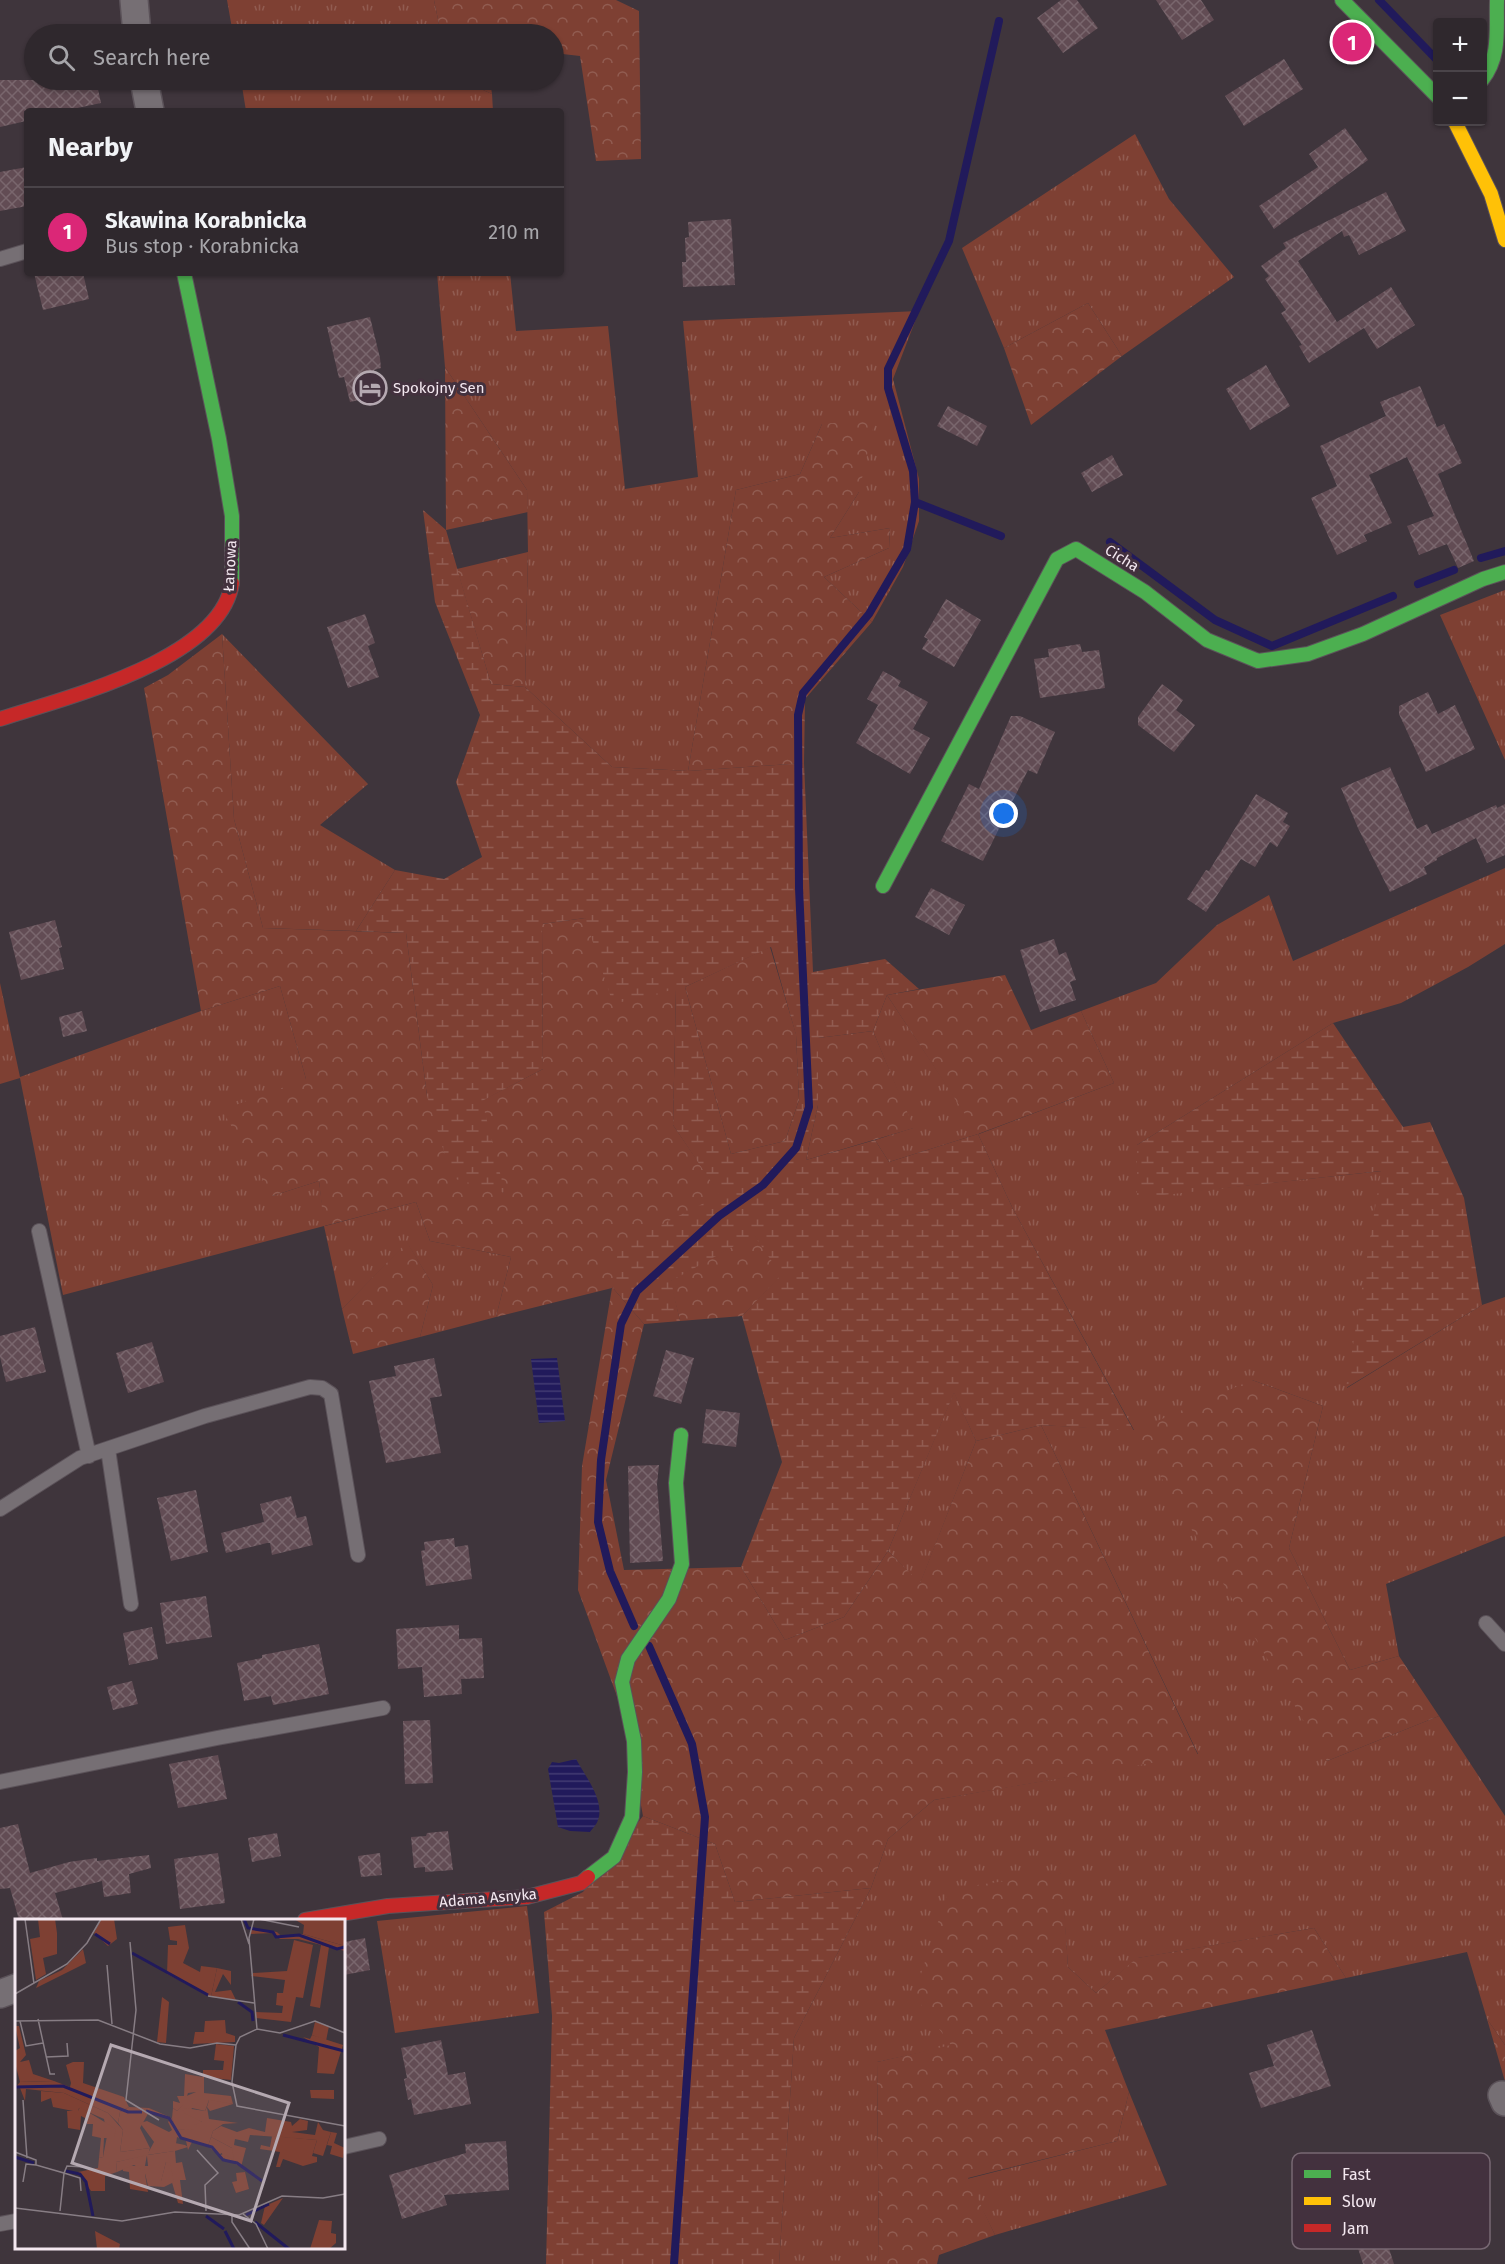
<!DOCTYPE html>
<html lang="en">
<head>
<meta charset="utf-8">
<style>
  :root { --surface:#2f282d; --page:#3b3439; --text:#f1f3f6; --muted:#a7a6aa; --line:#4a4449; --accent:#db2777 }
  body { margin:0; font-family:"Fira Sans",sans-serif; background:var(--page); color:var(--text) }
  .controls { position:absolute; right:18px; top:18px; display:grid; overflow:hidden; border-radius:6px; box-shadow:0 2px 4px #0004 }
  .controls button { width:54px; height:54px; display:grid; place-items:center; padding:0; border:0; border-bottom:2px solid var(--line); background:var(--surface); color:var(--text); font:30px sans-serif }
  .you { position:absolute; left:1004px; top:814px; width:21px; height:21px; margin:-15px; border:4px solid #fff; border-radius:50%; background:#1a73e8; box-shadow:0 0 0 9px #1a73e833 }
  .badge { display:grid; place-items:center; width:39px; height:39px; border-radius:50%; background:var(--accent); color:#fff; font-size:20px; font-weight:700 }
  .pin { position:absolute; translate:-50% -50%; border:3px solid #fff; box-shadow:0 2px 6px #0006 }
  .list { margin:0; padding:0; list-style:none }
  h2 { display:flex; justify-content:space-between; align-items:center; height:78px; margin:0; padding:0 24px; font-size:26px }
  h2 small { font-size:20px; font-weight:400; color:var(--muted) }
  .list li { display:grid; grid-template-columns:39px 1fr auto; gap:18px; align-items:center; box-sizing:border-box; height:90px; padding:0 24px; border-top:2px solid var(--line) }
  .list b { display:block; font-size:22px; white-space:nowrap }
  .list p { margin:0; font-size:20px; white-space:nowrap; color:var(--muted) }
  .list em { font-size:20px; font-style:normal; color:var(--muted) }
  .icon { flex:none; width:33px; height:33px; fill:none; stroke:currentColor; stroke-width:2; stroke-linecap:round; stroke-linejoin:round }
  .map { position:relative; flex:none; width:1505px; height:2264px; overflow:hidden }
  .search { position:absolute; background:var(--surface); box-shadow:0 2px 4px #0004; left:24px; top:24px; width:540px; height:66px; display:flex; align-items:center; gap:15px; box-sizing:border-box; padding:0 21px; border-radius:33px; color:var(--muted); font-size:22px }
  .panel { position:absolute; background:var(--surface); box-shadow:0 2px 4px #0004; left:24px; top:108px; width:540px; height:168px; border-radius:6px }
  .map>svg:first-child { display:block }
  .grass { fill:url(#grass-tufts) }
  .forest { fill:url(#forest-crowns) }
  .wetland { fill:url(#wetland-marsh); fill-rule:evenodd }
  .water { fill:url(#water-rules) }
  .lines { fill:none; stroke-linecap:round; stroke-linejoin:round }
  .stream { stroke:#211a5b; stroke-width:8 }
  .building { fill:url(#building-cross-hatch) }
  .lane-casing { stroke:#5b5259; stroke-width:16 }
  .street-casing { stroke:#5b5259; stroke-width:30 }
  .fast-casing { stroke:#5b5259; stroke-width:16 }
  .slow-casing { stroke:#5b5259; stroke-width:16 }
  .jam-casing { stroke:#5b5259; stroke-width:16 }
  .lane { stroke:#766f74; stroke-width:14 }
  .street { stroke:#766f74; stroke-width:27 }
  .fast { stroke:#4caf50; stroke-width:14 }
  .slow { stroke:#ffc107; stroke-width:14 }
  .jam { stroke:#c62828; stroke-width:14 }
  .labels { text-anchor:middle; stroke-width:6; stroke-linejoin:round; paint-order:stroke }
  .poi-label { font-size:15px; fill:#f4e8f0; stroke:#43313e; text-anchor:start }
  .street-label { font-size:15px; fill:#f4e8f0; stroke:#43313e }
  .inset-river { fill:none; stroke:#211a5b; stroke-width:3 }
  .inset-road { fill:none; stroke:#877d84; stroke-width:1.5 }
  .view { fill:#b5a9b1; fill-opacity:0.15; stroke:#b5a9b1; stroke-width:3 }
  .inset-edge { fill:none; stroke:#f4e8f0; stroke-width:3 }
  .key { fill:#43313e; stroke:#786873; stroke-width:1.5 }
  .key-label { font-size:16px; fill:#f4e8f0 }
</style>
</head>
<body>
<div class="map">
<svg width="1505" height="2264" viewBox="0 0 1505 2264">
  <defs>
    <pattern id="grass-tufts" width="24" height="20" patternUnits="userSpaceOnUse" patternTransform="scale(1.5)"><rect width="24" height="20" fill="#7e4033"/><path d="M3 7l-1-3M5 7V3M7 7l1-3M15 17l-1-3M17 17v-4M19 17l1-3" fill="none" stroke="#915c51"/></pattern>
    <pattern id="forest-crowns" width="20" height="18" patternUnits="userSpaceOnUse" patternTransform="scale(1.5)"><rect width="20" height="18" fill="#7e4033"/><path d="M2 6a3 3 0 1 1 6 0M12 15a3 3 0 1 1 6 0" fill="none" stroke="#915c51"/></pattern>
    <pattern id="wetland-marsh" width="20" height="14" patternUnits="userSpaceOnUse" patternTransform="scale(1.5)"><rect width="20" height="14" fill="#7e4033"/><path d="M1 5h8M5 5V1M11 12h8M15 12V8" fill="none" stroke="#915c51"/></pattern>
    <pattern id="water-rules" width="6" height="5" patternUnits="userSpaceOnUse" patternTransform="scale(1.5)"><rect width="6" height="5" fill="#211a5b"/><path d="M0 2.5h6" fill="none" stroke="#423b73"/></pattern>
    <pattern id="building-cross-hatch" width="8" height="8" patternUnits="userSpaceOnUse" patternTransform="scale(1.5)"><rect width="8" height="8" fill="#624c54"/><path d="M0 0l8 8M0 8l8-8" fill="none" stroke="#79666d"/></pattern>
  </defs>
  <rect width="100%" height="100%" fill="#3f353c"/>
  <path class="grass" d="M227 0H434L441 34H233Z
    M241 80H461L492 94 493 111H246Z
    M1135 134 1169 199 1234 277 1122 356 1088 303 1004 348 962 248Z
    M437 273H510L516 331 608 326 625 489 698 477 683 321 919 311 893 379 919 479V521L903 567 872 622 824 577 889 548 890 528 830 538 859 492 822 424 800 474 736 490 688 771 612 767 525 687 528 552 527 490 445 367Z
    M1505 590V760L1440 615Z
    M222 634 368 784 320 825 395 870 356 931 263 928 234 819Z
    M1505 868V944L1468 967 1401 1003 1333 1023 1137 1145V1197L1382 1171 1347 1388 1482 1305 1505 1297V1536L1386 1584 1399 1656 1350 1670 1289 1548 1323 1406 1252 1380 1327 1761 1439 1716 1505 1816V2045L1487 2019 1467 1952 1346 1978 1314 1928 1138 1958 1096 1993 1068 1967 1061 1873 951 2046 877 2062 879 2264H779L794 2038 871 1888 888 1839 934 1800 1198 1754 1041 1425 1134 1430 1013 1209 978 1134 889 1162 875 1140 913 1128 873 1031 887 995 979 1134 1114 1083 1081 1011 1156 983 1217 925 1269 895 1293 961Z
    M0 983 20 1077 201 1011 280 986 306 1079 272 1196 319 1181 325 1226 416 1202 430 1241 511 1257 496 1317 420 1337 433 1285 407 1243 342 1309 324 1226 63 1295 20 1078 0 1084Z
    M954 1392 976 1441 920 1584 888 1551Z
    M527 1906 539 2013 395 2033 377 1921Z
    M1129 2092 1167 2185 995 2235 967 2179 1117 2141Z"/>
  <path class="forest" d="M434 0H616L639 11 641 159 596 161 580 56 554 53V34H441Z
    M461 80H490L492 94Z
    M1088 303 1122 356 1031 425 1004 348Z
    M445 367 527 490 528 512 446 530Z
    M875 419 859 492 830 538 890 528 889 548 824 577 872 622 805 699 804 763 688 771 736 490 800 474 822 424Z
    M528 552 525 687 491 684 457 569Z
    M222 634 234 819 263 928 406 933 427 1096 504 1193 481 1101 543 1069 542 924 585 918 676 989 673 1125 721 1195 612 1287 644 1324 606 1480 624 1570 741 1567 785 1640 844 1617 888 1551 920 1583 976 1441 1041 1425 1198 1755 934 1800 888 1839 871 1888 735 1902 715 1844 643 1816 625 1718 578 1590 582 1466 612 1288 496 1317 511 1257 430 1241 416 1202 324 1226 319 1181 272 1196 222 1110 306 1079 280 986 201 1011 144 688 168 675Z
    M770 947 796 1034 799 1100 785 1141 731 1154 685 987Z
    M1005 975 1031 1030 1081 1011 1114 1083 978 1134 887 995Z
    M873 1031 914 1128 806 1160 818 1105V1038Z
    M754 1234 782 1275 742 1316 680 1321 670 1281Z
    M407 1242 433 1285 420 1337 353 1354 342 1309Z
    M1252 1380 1323 1406 1289 1548 1350 1670 1399 1656 1439 1716 1327 1761 1134 1431Z
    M1062 1873 1068 1967 1096 1993 1137 1958 1314 1928 1346 1978 1105 2030 1129 2092 1117 2141 968 2178 995 2235 939 2255 937 2264H879L877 2062 951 2045 914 1995 949 1889Z
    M1487 2019 1505 2045V2081L1504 2078Z"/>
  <path class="wetland" d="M423 510 446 530 491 684 525 687 612 767 688 771 804 763 813 972 885 959 919 989 887 995 873 1031 818 1038V1105L806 1160 875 1140 889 1162 978 1134 1013 1209 1134 1431 1041 1425 976 1441 954 1393 888 1551 844 1617 785 1640 741 1567 782 1462 742 1316 781 1275 754 1235 671 1281 680 1321 644 1324 612 1287 619 1246 720 1195 673 1125 676 989 613 1004 585 918 542 924 543 1069 482 1101 505 1193 452 1178 427 1096 406 933 356 931 395 870 444 879 482 857 456 782 480 715 435 602ZM771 947 796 1035 799 1100 785 1141 731 1154 685 987Z
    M1333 1023 1403 1127 1430 1122 1464 1198 1482 1305 1346 1388 1381 1171 1137 1198V1145Z
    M643 1816 715 1844 735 1902 871 1888 794 2038 779 2264H546L552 2016 544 1912 583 1892Z"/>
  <path class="water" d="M557 1358 565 1421 539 1423 531 1359Z
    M576 1759C585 1776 605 1800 598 1820 597 1824 592 1829 590 1832L570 1831 558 1827 548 1769 552 1762 559 1763Z"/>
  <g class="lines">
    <path class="stream" d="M1379 0 1438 61
      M915 502 1001 536
      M1110 542 1215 620 1272 646 1393 596
      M1481 558 1505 551
      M1418 584 1454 570
      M634 1626 610 1571 598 1522 601 1460 621 1324 637 1291 719 1216 763 1185 796 1148 809 1107 799 888 798 715 803 693 869 614 907 549 915 502 913 471 888 388V369L949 241 999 21
      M649 1646 692 1744 705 1817 674 2264"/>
  </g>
  <path class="building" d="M1061 0H1077L1098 28 1063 53 1037 18Z
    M1156 0H1201L1214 20 1182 40Z
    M1284 59 1303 89 1244 126 1225 96Z
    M0 80H96L101 103 63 111H24L26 121 0 127Z
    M1345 128 1368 160 1274 229 1259 206 1318 167 1309 154Z
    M27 167V206L0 211V172Z
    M1386 192 1406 231 1359 255 1349 235 1344 237 1342 231 1298 261 1337 322 1391 287 1415 325 1377 349 1364 328 1309 363 1299 346 1302 345 1281 313 1286 310 1265 279 1269 276 1261 266 1286 248 1283 243Z
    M731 219 735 285 683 287 682 262H686L685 238 689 237 688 222Z
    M34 273H83L89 299 43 310Z
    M370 317 380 358 381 368 374 370 381 395 350 402 344 377 339 378 327 327Z
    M1266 365 1290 406 1250 430 1226 389Z
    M1420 386 1437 427 1444 424 1462 463 1438 474 1474 561 1458 568 1447 544 1419 555 1407 526 1434 516 1407 457 1369 475 1392 523 1364 535 1367 541 1337 555 1311 498 1337 486 1320 446 1386 416 1380 402Z
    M948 406 987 426 977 446 937 426Z
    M1112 455 1123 475 1092 492 1081 473Z
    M946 599 981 620 954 667 922 649 928 639 924 637Z
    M365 614 375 643 368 646 379 677 348 688 327 627Z
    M1080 644 1082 652 1099 650 1105 688 1040 698 1034 659 1049 657 1048 649Z
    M883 671 901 681 898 686 928 702 913 729 930 738 910 774 856 743 878 705 867 699Z
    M1162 684 1183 700 1176 710 1195 725 1174 752 1138 725V717Z
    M1428 692 1438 714 1455 705 1475 749 1426 772 1399 714V706Z
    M1011 716H1020L1055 732 1037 774 1028 770 983 861 941 841 969 784 979 789Z
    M1390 767 1417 829 1427 824 1432 834 1496 805 1497 808 1505 804V855L1487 863 1476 838 1437 858V860L1424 867 1427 874 1390 892 1358 828 1341 788Z
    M1256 794 1288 813 1283 822 1290 826 1277 847 1270 842 1255 867 1241 859 1206 912 1187 899 1206 870 1209 871Z
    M931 888 965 905 949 935 915 917Z
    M55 920 62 947 59 948 64 969 21 980 9 932Z
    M1054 939 1059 955 1066 952 1076 980 1070 982 1076 1000 1040 1012 1020 950Z
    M82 1011 87 1031 63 1037 59 1017Z
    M35 1327 46 1372 6 1382 0 1357V1336Z
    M152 1342 164 1382 128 1393 116 1353Z
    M666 1350 694 1358 681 1404 653 1396Z
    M434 1358 442 1396 430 1398 441 1453 386 1463 369 1381 396 1376 394 1366Z
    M706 1409 740 1413 736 1447 702 1443Z
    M659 1465 657 1484 663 1561 630 1563 628 1466Z
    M196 1490 208 1552 171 1561 157 1498Z
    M291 1496 297 1518 306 1516 313 1545 272 1555 270 1543H267L226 1553 221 1533 264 1522 260 1504Z
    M454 1538 455 1547 468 1545 472 1579 426 1586 421 1551 425 1550 424 1542Z
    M206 1596 212 1637 166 1644 160 1603Z
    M459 1625V1639L482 1638 484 1678 461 1679 462 1694 424 1697 422 1667 398 1669 396 1629Z
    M152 1627 158 1659 129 1665 123 1633Z
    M319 1644 329 1694 273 1705 271 1696 244 1701 237 1663 262 1658V1655Z
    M132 1681 138 1704 113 1710 107 1687Z
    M430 1720 433 1783 405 1784 403 1721Z
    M218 1755 227 1799 178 1808 169 1764Z
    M18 1824 30 1873 69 1862 97 1858V1861L149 1855 151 1868 129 1874 131 1893 104 1897 102 1881 55 1893 63 1920H19L10 1888 0 1889V1828Z
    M448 1831 453 1870 425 1872V1867L414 1868 411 1837 426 1836 427 1833Z
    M277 1833 281 1856 252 1862 248 1838Z
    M218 1853 225 1903 180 1909 174 1859Z
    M380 1853 382 1875 361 1877 358 1856Z
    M365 1938 370 1970 344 1975V1942Z
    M1312 2030 1331 2086 1261 2108 1249 2073 1274 2066 1267 2045Z
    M441 2040 448 2075 465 2072 471 2104 414 2115 411 2099 408 2100 404 2079 407 2078 401 2048Z
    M506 2141 509 2190 444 2195 447 2205 402 2219 389 2175 466 2153 465 2144Z
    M1384 2233 1394 2264H1363L1356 2242Z"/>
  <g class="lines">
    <defs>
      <path id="lane" d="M0 259 27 251
        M39 1231 89 1456
        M108 1449 131 1604
        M0 1509 80 1458 205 1416 310 1387 322 1388 331 1394 358 1555
        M1486 1623 1505 1644
        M0 1782 217 1738 383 1708
        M344 2147 379 2139
        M0 2224 16 2221"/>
      <path id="street" d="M134 0 137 34
        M144 80 150 111
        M0 1994 16 1988
        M1502 2095 1505 2102"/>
      <path id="fast" d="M1342 0 1438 97
        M1482 80C1501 56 1496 29 1497 0
        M184 273 219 439 232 516V583
        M883 886 1057 559 1076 549 1145 592 1207 640 1258 661 1308 654 1363 634 1483 579 1505 572
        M588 1877 614 1857 632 1817 635 1772 634 1741 622 1682 628 1659 669 1599 682 1564 676 1483 681 1435"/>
      <path id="slow" d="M1455 122 1491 194 1505 240"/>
      <path id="jam" d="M0 719C64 698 221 660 232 583
        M305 1920 388 1906 527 1897 581 1883 588 1877"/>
    </defs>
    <use href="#lane" class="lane-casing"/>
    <use href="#street" class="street-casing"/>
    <use href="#fast" class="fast-casing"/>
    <use href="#slow" class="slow-casing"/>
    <use href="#jam" class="jam-casing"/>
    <use href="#lane" class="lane"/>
    <use href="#street" class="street"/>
    <use href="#fast" class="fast"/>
    <use href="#slow" class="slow"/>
    <use href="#jam" class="jam"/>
  </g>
  <defs>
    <symbol id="hotel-ring" viewBox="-11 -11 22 22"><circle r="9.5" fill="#43313e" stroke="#b5a9b1" stroke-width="1.5"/><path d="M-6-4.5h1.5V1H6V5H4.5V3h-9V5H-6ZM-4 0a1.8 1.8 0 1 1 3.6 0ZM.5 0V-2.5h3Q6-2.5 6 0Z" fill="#b5a9b1"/></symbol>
  </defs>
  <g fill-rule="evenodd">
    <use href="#hotel-ring" x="351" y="369" width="38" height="38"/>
  </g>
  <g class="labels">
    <g class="poi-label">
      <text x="393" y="393">Spokojny Sen</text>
    </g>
    <g class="street-label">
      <text transform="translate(1122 558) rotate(32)" y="5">Cicha</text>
      <text transform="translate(230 566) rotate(-87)" y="5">Łanowa</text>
      <text transform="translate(488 1898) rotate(-5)" y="5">Adama Asnyka</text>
    </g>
  </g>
  <g transform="translate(15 1919)">
    <rect width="330" height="330" fill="#3f353c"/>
    <path d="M23 0H40L42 14V35L28 39 31 55 21 61 15 20 25 18ZM86 0H99L102 20 93 27 79 14ZM279 0H330V27L288 15 289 6ZM170 6 174 29 168 44 185 53 186 47 202 49 196 78 152 55 153 26H162V22L155 21 153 8ZM279 21 298 26 288 79 281 78 276 103 241 99 240 93 267 94 268 87 261 86 262 74H268L270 61 236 57 238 54 272 52ZM306 26 314 28 305 89 295 87ZM68 30 71 44 21 69 24 62 47 51ZM147 78 154 83 151 124 142 123ZM210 101 211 114 220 117V123L178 125 180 113H189L190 102ZM300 103 314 107 311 122 297 116ZM0 107H4L11 136 5 143 14 141 18 155 39 162 5 163 0 144V132L5 129ZM201 125 219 127 216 161 189 158V180H181V173L173 174 169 186 162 192 158 189V182L165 184 162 177H169L170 155 188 158V151H208L209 142 199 141ZM58 143H69L68 164H56L51 146ZM295 171H319V180L296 179ZM26 172 49 174 93 194 108 211 105 233 135 229 133 236 159 232 160 224 170 226 173 228 160 232 161 244 167 243 171 261H165L168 285 163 284 151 243 146 263 130 255 133 273 115 270 114 253 108 252V247H133L132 237 101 243 102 253 90 257V272H76L63 253 83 249 84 239 88 238 92 217 89 200 64 189 63 193 38 188 36 179 26 183ZM194 181H204L218 185 195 192 192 188ZM252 199 276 203 277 207 285 200 293 202 292 211 277 213 300 216 303 203 308 211 316 213 308 237 298 234 302 221 235 216 233 223 220 220 219 226 231 229 226 248 203 236 216 235 217 229 196 218 198 212 206 207 222 213 234 209 250 213ZM230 253 234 270 221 274 217 263 222 262 221 254ZM268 279 249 306 246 304 250 287ZM304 301 317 302 316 314 321 315V324L314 330H295Z" fill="#7e4033"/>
    <path d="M237 9 262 13 266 17 288 15 330 27V32L283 20H265L259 14 235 15ZM202 49 216 52V66L208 55 200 73 216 71 221 81 196 78ZM297 116 328 126 319 155 302 154 304 128 288 118 295 120ZM181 173V180H189V174L216 177 218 185 194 181 190 192 177 189 175 193 187 203V206H179V212L161 210 157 199 134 193 125 209 135 229 105 233 108 211 103 204 105 193 114 188 134 189 157 199 158 189 162 192 169 185V178ZM65 188 101 210 99 219H89L88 238 84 239 86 219 77 217 78 205H72V200L66 197 65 211 53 209 52 192H63ZM316 213 322 214 319 224 330 229 328 239 315 235 317 227 312 226ZM257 217 302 221 297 237 302 238V243L288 247 268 240 265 248H261L265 233 245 230 246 226 255 228ZM196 218 217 229 219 242 211 236 208 240 207 234 203 236 193 227ZM132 236 129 252 119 246 102 253 101 243ZM80 312 105 325 104 330H82Z" fill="#7e4033"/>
    <path d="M39 162 55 168 56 164H68L109 178 114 188 105 193 103 204 93 194 49 174 11 170 10 182 5 169H0L5 163ZM192 188 194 200 223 204 208 205 198 212 193 227 177 223 173 231 171 222 162 218 160 232 132 236 139 223 125 204 132 202 154 213 157 211 153 203 157 199 162 210 179 211V206L187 203 167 193 170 189 190 192ZM151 243 155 244 159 263 149 268 133 267 130 254 146 262Z" fill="#7e4033"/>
    <path class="inset-river" d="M229 0 233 9 258 13 261 18 284 16 322 30 330 28M80 15 95 25M117 34 193 76M223 83 237 93 238 102M268 116 329 132M0 168 48 167 113 193H127M131 192 154 199 166 219 197 228 208 241 222 244 247 262M0 238 19 244M51 252 65 255 71 263 78 297M231 296 254 285M191 297 209 310M240 303 274 330M210 312 219 330"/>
    <path class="inset-road" d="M10 0 19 65M226 0 234 25M239 0 234 19 242 110M244 0 284 8M115 23 121 91 111 181 144 201M92 46 97 105M0 75 52 45 72 24 86 0M193 77 239 84M23 100 35 155H40M0 102 83 101 145 125 175 129 202 124 221 126M5 102 11 127 28 124M330 114 300 102 265 114 242 110 225 118 221 126 217 163 222 187 330 207M31 138 53 137 52 124M8 181 12 239M182 231 203 254 190 266 191 292M0 233 21 241V246L49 254 52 247 70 248M8 263 11 245 21 246M0 289 107 302 160 293 224 296 267 277 308 279 330 275M45 292 49 254 65 259 66 272M228 295 241 305 253 330M217 296V303L235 330"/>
    <path class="view" d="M96 126 274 184 236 302 57 244Z"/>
    <rect width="330" height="330" class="inset-edge"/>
  </g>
  <rect x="1292" y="2153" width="198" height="96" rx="9" class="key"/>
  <rect x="1304" y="2170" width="27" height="8" fill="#4caf50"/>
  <rect x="1304" y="2197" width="27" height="8" fill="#ffc107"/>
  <rect x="1304" y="2224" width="27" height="8" fill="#c62828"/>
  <g class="key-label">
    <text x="1342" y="2180">Fast</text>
    <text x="1342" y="2207">Slow</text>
    <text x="1342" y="2234">Jam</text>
  </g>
</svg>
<div class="controls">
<button>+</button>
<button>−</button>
</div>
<div class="you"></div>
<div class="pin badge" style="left:1352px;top:42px">1</div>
<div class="search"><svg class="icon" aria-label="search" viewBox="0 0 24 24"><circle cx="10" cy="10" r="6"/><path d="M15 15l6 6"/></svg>Search here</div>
<section class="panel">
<h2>Nearby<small></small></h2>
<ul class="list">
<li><span class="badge">1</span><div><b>Skawina Korabnicka</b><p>Bus stop · Korabnicka</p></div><em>210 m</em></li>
</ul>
</section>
</div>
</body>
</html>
